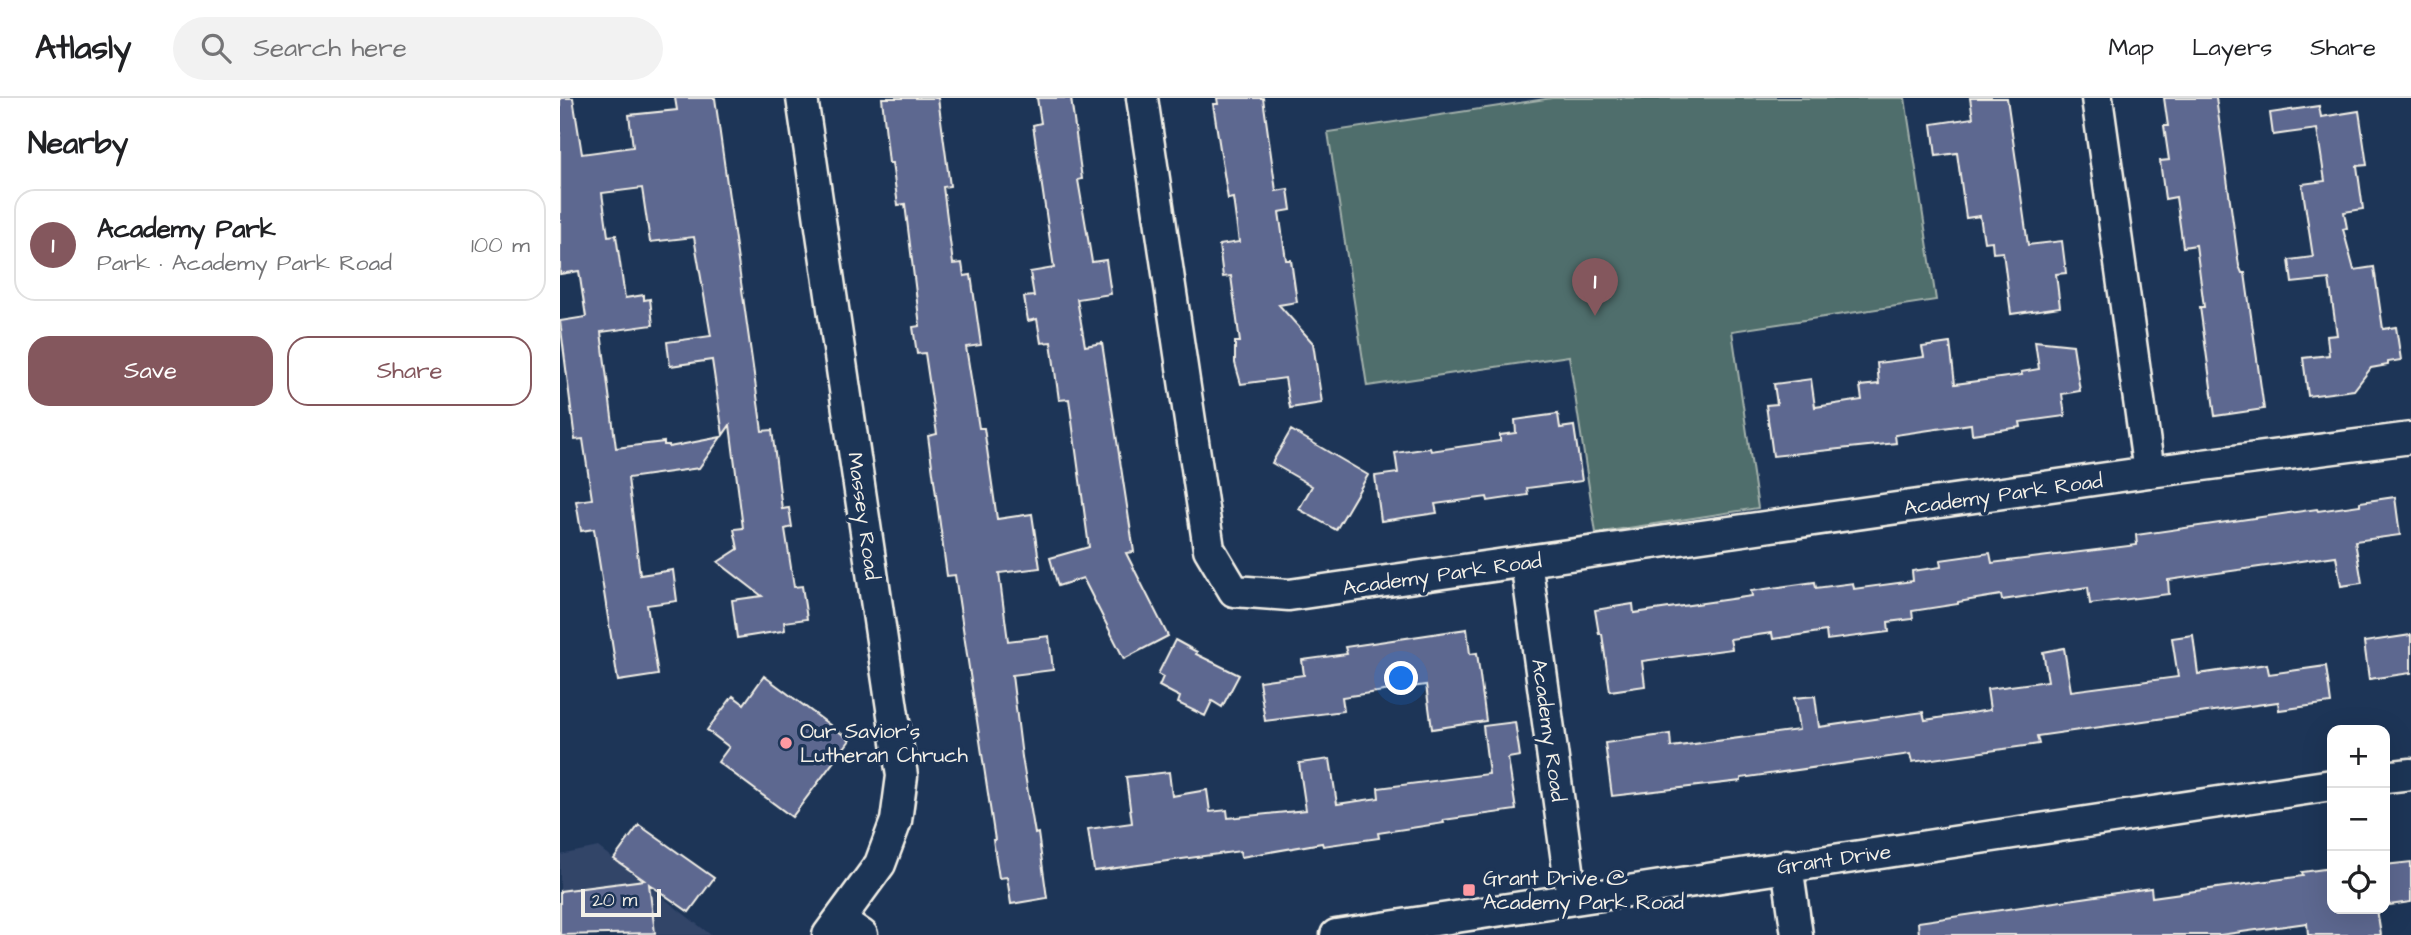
<!DOCTYPE html>
<html lang="en">
<head>
<meta charset="utf-8">
<style>
  :root { --surface:#fff; --page:#f2f2f2; --text:#202124; --muted:#757577; --line:#e0e0e0; --accent:#84575d }
  body { margin:0; font-family:"Architects Daughter",sans-serif; background:var(--page); color:var(--text) }
  .controls { position:absolute; right:21px; bottom:21px; display:grid; overflow:hidden; border-radius:14px; box-shadow:0 7px 28px #0002 }
  .controls button { width:63px; height:63px; display:grid; place-items:center; padding:0; border:0; border-bottom:2px solid var(--line); background:var(--surface); color:var(--text); font:35px sans-serif }
  .scale { position:absolute; left:21px; bottom:18px; width:80px; box-sizing:border-box; padding-left:7px; border:4px solid #f4f1e8; border-top:0; font-size:19px; line-height:24px; white-space:nowrap; color:#f4f1e8; -webkit-text-stroke:5px #1d3557; paint-order:stroke }
  .you { position:absolute; left:842px; top:581px; width:24px; height:24px; margin:-18px; border:5px solid #fff; border-radius:50%; background:#1a73e8; box-shadow:0 0 0 10px #1a73e833 }
  .badge { display:grid; place-items:center; width:46px; height:46px; border-radius:50%; background:var(--accent); color:#fff; font-size:23px; font-weight:700 }
  .pin { position:absolute; translate:-50% -58px; filter:drop-shadow(0 2px 4px #0008) }
  .pin::after { content:''; position:absolute; top:37px; width:24px; height:21px; background:inherit; clip-path:polygon(0 0,100% 0,50% 100%) }
  .list { margin:0; padding:0; list-style:none }
  h2 { display:flex; justify-content:space-between; align-items:center; height:91px; margin:0; padding:0 28px; font-size:30px }
  h2 small { font-size:23px; font-weight:400; color:var(--muted) }
  .list li { display:grid; grid-template-columns:46px 1fr auto; gap:21px; align-items:center; box-sizing:border-box; height:112px; margin:0 14px 14px; padding:0 14px; border:2px solid var(--line); border-radius:21px }
  .list b { display:block; font-size:26px; white-space:nowrap }
  .list p { margin:0; font-size:23px; white-space:nowrap; color:var(--muted) }
  .list em { font-size:23px; font-style:normal; color:var(--muted) }
  .actions { display:flex; gap:14px; padding:21px 28px }
  .actions a { flex:1; padding:16px 0; border:2px solid var(--accent); border-radius:21px; text-align:center; font-size:24px; color:var(--accent) }
  .actions .main { background:var(--accent); color:#fff }
  .icon { flex:none; width:38px; height:38px; fill:none; stroke:currentColor; stroke-width:2; stroke-linecap:round; stroke-linejoin:round }
  .map { position:relative; flex:none; width:1851px; height:837px; overflow:hidden }
  header { display:flex; align-items:center; gap:42px; box-sizing:border-box; height:98px; padding:0 35px; background:var(--surface); border-bottom:2px solid var(--line) }
  header strong { font-size:33px }
  nav { display:flex; gap:38px; margin-inline-start:auto; font-size:24px }
  .search { width:490px; height:63px; background:var(--page); display:flex; align-items:center; gap:18px; box-sizing:border-box; padding:0 24px; border-radius:38px; color:var(--muted); font-size:26px }
  main { display:flex }
  aside { flex:1; background:var(--surface) }
  .map>svg:first-child { display:block }
  .built { fill:#304468 }
  .green { fill:#4f6e6c; stroke:#a2b0aa; stroke-width:2 }
  .building { fill:#5d6890; stroke:#f4f1e8; stroke-width:2 }
  .lines { fill:none; stroke-linecap:round; stroke-linejoin:round }
  .minor-casing { stroke:#f4f1e8; stroke-width:35 }
  .minor { stroke:#1d3557; stroke-width:30 }
  .poi-dot { fill:#ff9aa2; stroke:#1d3557; stroke-width:2.5 }
  .labels { text-anchor:middle; stroke-width:7; stroke-linejoin:round; paint-order:stroke }
  .street-label { font-size:21px; fill:#f4f1e8; stroke:#1d3557 }
  .poi-label { font-size:21px; fill:#f4f1e8; stroke:#1d3557; text-anchor:start }
</style>
</head>
<body>
<header>
<strong>Atlasly</strong>
<div class="search"><svg class="icon" aria-label="search" viewBox="0 0 24 24"><circle cx="10" cy="10" r="6"/><path d="M15 15l6 6"/></svg>Search here</div>
<nav><a>Map</a><a>Layers</a><a>Share</a></nav>
</header>
<main>
<aside>
<h2>Nearby<small></small></h2>
<ul class="list">
<li><span class="badge">1</span><div><b>Academy Park</b><p>Park · Academy Park Road</p></div><em>100 m</em></li>
</ul>
<div class="actions"><a class="main">Save</a><a>Share</a></div>
</aside>
<div class="map">
<svg width="1851" height="837" viewBox="0 0 1851 837">
  <rect width="100%" height="100%" fill="#1d3557"/>
  <filter id="ink" filterUnits="userSpaceOnUse"><feTurbulence type="fractalNoise" baseFrequency=".0143" numOctaves="2"/><feDisplacementMap in="SourceGraphic" scale="14" xChannelSelector="R" yChannelSelector="G"/><feConvolveMatrix kernelMatrix="1 2 1 2 8 2 1 2 1" color-interpolation-filters="sRGB"/></filter>
  <g filter="url(#ink)">
    <path class="built" d="M38 749 151 837H0V757Z"/>
    <path class="green" d="M992 0H1345L1376 202 1172 233 1198 410 1036 435 1009 258 807 288 768 34Z"/>
    <path class="building" d="M0 0H13L22 56 73 49 69 17 117 12 115 0H155L202 333 212 332 222 411 229 410 232 429 225 431 234 489 242 488 247 521 224 524 225 532 222 533 177 540 172 502 202 498 158 464 178 451 174 431 183 430 170 327 163 337 152 262 110 268 107 244 151 238 134 139 90 144 82 90 42 95 48 138 56 137 65 200 84 197V202L90 201 93 227 41 234 56 350 104 344V347H109V349L161 339 139 370 68 380 80 477 113 472 117 503 87 507 98 577 58 583 34 431 21 433 16 403 32 401 23 341 15 342 0 223 26 219 19 173 0 176Z
      M322 0H378L390 88 383 89 393 166 402 165 404 178 411 177 421 247 406 249 419 330H424L437 421 472 416 480 470 439 475 448 543 489 538 493 572 452 577 462 659 475 736 478 735 487 800 451 806 447 779 439 780 433 742H435L395 477 387 478 368 338 377 336 365 255 357 256 353 229 360 228 345 106 338 107 332 65H329Z
      M477 0H511L522 81 518 82 532 164 546 162 551 196 517 201 525 248 542 245 574 454 566 455 608 538 564 561 523 480 498 488 490 460 529 449 509 301 499 302 491 244 481 245 477 221 468 223 464 199 474 198 470 174 494 170 473 27 481 25Z
      M657 0H703L716 93 728 91 731 112 719 114 726 162H731L737 204 719 207 753 245 762 305 730 310 725 280 681 286 675 265V244H680L671 178 663 179 659 147 679 144 673 100 668 101 658 38 653 6H658Z
      M1410 0H1447L1468 147 1502 143 1506 175 1496 176 1500 209 1451 216 1443 154 1433 155 1432 143 1424 144 1420 118 1406 120 1397 55 1376 58 1372 26 1413 20Z
      M1604 0H1656L1679 168 1682 175H1685L1704 311 1655 318 1640 209H1644L1636 147 1623 149 1616 99 1605 101 1600 63 1609 62 1604 28H1608Z
      M1759 8 1761 19 1799 13 1807 67 1797 68 1803 111 1784 114 1787 130 1783 131 1794 172 1814 169 1823 231 1836 229 1841 262 1828 264V267L1811 270 1794 292 1748 298 1743 260 1769 257 1767 238 1777 237 1769 181 1732 185 1729 162 1753 159 1742 86 1765 83 1757 31 1713 37 1710 15Z
      M1475 243 1513 247 1520 293 1502 296 1505 318 1460 324 1461 329 1412 336 1411 326 1335 337 1336 345 1213 358 1206 307 1217 306 1214 286 1251 281 1255 309 1302 302 1300 288 1319 286 1317 265 1364 259 1362 249 1390 245 1395 286 1462 277 1461 274 1479 271Z
      M998 316 1000 330 1014 328 1022 383 967 390 968 397 928 403 927 399 875 406 877 415 821 423 815 378 838 375 835 355 870 350 871 353 940 343V337L956 335 955 322Z
      M731 332 808 377 776 432 739 411 752 388 712 365Z
      M1835 399 1840 437 1795 443 1802 485 1781 488 1776 458 1608 482 1609 496 1530 506 1528 489 1442 502 1441 497 1398 504V506L1352 513 1353 521 1328 524 1329 534 1267 542 1266 533 1213 541 1212 535 1170 541 1172 551 1082 563 1085 588 1050 593 1042 536H1039L1035 512 1073 506 1074 515 1192 498 1191 493 1255 484 1256 490 1293 485 1294 491 1353 483 1352 473 1381 469 1380 462 1430 455 1432 465 1577 447 1576 437 1757 411 1758 413 1800 407V404Z
      M907 531 910 556 917 555 926 623 872 631 866 587 782 599 784 613 705 623 699 583 744 577 742 562 787 556 785 549Z
      M1633 537 1638 576 1707 566 1709 576 1766 568 1771 605 1719 612 1718 604 1477 638 1479 646 1352 664 1350 656 1181 680V683L1052 698 1045 645 1110 636 1111 649 1239 632 1234 600 1255 598 1259 629 1363 614 1365 622 1430 612 1427 591 1488 583 1483 554 1504 550 1511 593 1618 579 1612 540Z
      M1851 537V575L1809 581 1804 544Z
      M615 542 637 554 636 556 679 577 662 609 652 603 645 618 618 605 620 599 599 588 603 579 598 576Z
      M204 578 290 642 232 719 158 664 169 649 147 632 173 598 184 606Z
      M955 624 960 658 948 660 956 712 883 722 884 725 818 735 819 740 763 748 762 745 681 759 680 753 534 773 528 731 572 725 566 679 609 674 612 698 647 692 650 714 667 712 668 720 746 712 739 665 770 661 777 706 819 700 818 690 929 676 923 628Z
      M79 727 154 780 129 814 89 786 95 835 0 837V793L84 782 54 761Z
      M1851 764V804L1829 807 1825 767Z
      M1772 770V811H1817L1821 837H1748L1747 825 1660 837H1359L1358 824 1591 790 1592 799 1743 778 1742 774Z"/>
    <g class="lines">
      <defs>
        <path id="minor" d="M242 0 342 678 336 723 320 766 268 837
          M582 0 649 451 674 493 729 497 1589 374 1537 0
          M1589 374 1851 340
          M966 463 1012 800
          M1825 679 1851 676
          M1227 767 1237 837
          M280 822 302 837
          M776 837 1772 687"/>
      </defs>
      <use href="#minor" class="minor-casing"/>
      <use href="#minor" class="minor"/>
    </g>
  </g>
  <g class="poi-dot">
    <circle cx="226" cy="645" r="7"/>
    <rect x="902" y="785" width="14" height="14" rx="3.5"/>
  </g>
  <g class="labels">
    <g class="street-label">
      <text transform="translate(1443 396) rotate(-8)" y="7">Academy Park Road</text>
      <text transform="translate(304 418) rotate(82)" y="7">Massey Road</text>
      <text transform="translate(882 476) rotate(-8)" y="7">Academy Park Road</text>
      <text transform="translate(989 632) rotate(82)" y="7">Academy Road</text>
      <text transform="translate(1274 761) rotate(-8)" y="7">Grant Drive</text>
    </g>
    <g class="poi-label">
      <text x="240" y="640">Our Savior's<tspan x="240" dy="24">Lutheran Chruch</tspan></text>
      <text x="923" y="787">Grant Drive @<tspan x="923" dy="24">Academy Park Road</tspan></text>
    </g>
  </g>
</svg>
<div class="controls">
<button>+</button>
<button>−</button>
<button><svg class="icon" aria-label="locate" viewBox="0 0 24 24"><circle cx="12" cy="12" r="6"/><path d="M12 2v4M12 18v4M2 12h4M18 12h4"/></svg></button>
</div>
<div class="scale">20 m</div>
<div class="you"></div>
<div class="pin badge" style="left:1035px;top:218px">1</div>
</div>
</main>
</body>
</html>
